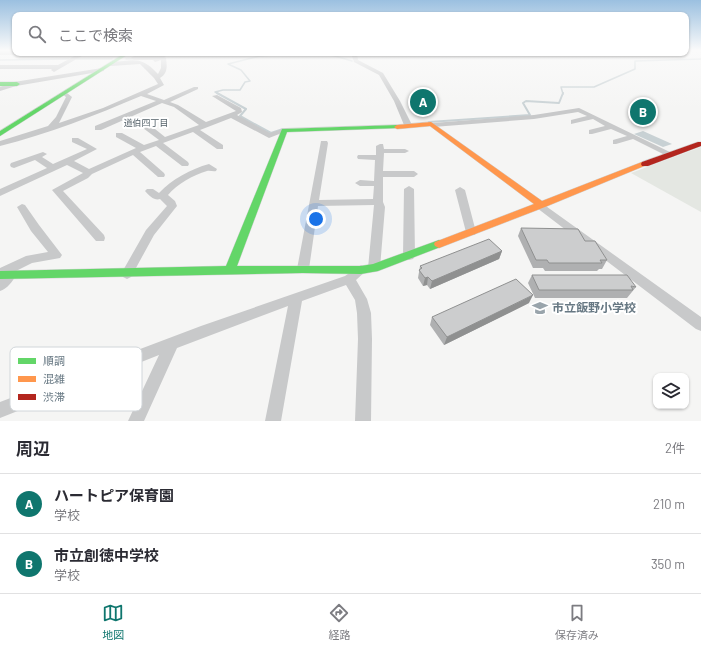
<!DOCTYPE html>
<html lang="ja">
<head>
<meta charset="utf-8">
<style>
  :root { --surface:#fff; --page:#f2f2f3; --text:#2b2b33; --muted:#7c7c81; --line:#e1e1e2; --accent:#0f766e }
  body { margin:0; font-family:Barlow,"Noto Sans JP",sans-serif; background:var(--page); color:var(--text) }
  .controls { position:absolute; right:12px; bottom:12px; display:grid; overflow:hidden; border-radius:8px; box-shadow:0 1px 3px #0004 }
  .controls button { width:36px; height:36px; display:grid; place-items:center; padding:0; border:0; border-bottom:1px solid var(--line); background:var(--surface); color:var(--text); font:20px sans-serif }
  .you { position:absolute; left:316px; top:219px; width:14px; height:14px; margin:-10px; border:3px solid #fff; border-radius:50%; background:#1a73e8; box-shadow:0 0 0 6px #1a73e833 }
  .badge { display:grid; place-items:center; width:26px; height:26px; border-radius:50%; background:var(--accent); color:#fff; font-size:13px; font-weight:700 }
  .pin { position:absolute; translate:-50% -50%; border:2px solid #fff; box-shadow:0 1px 4px #0006 }
  .list { margin:0; padding:0; list-style:none }
  h2 { display:flex; justify-content:space-between; align-items:center; height:52px; margin:0; padding:0 16px; font-size:17px }
  h2 small { font-size:13px; font-weight:400; color:var(--muted) }
  .list li { display:grid; grid-template-columns:26px 1fr auto; gap:12px; align-items:center; box-sizing:border-box; height:60px; padding:0 16px; border-top:1px solid var(--line) }
  .list b { display:block; font-size:15px; white-space:nowrap }
  .list p { margin:0; font-size:13px; white-space:nowrap; color:var(--muted) }
  .list em { font-size:13px; font-style:normal; color:var(--muted) }
  .icon { flex:none; width:22px; height:22px; fill:none; stroke:currentColor; stroke-width:2; stroke-linecap:round; stroke-linejoin:round }
  .map { position:relative; flex:none; width:701px; height:421px; overflow:hidden }
  .search { position:absolute; background:var(--surface); box-shadow:0 1px 3px #0004; left:12px; right:12px; top:12px; height:44px; display:flex; align-items:center; gap:10px; box-sizing:border-box; padding:0 14px; border-radius:8px; color:var(--muted); font-size:15px }
  .sheet { height:172px; background:var(--surface) }
  nav { display:flex; justify-content:space-around; align-items:center; box-sizing:border-box; height:56px; border-top:1px solid var(--line); background:var(--surface); font-size:11px; color:var(--muted) }
  nav a { display:grid; justify-items:center; gap:2px }
  nav .on { color:var(--accent) }
  .map>svg:first-child { display:block }
  .green { fill:#e4e7e2 }
  .water { fill:#c8d1d4 }
  .lines { fill:none; stroke-linecap:round; stroke-linejoin:round }
  .stream-far1 { stroke:#c8d1d4; stroke-width:1.5 }
  .stream { stroke:#c8d1d4; stroke-width:2 }
  .fast-casing { stroke:#d1d2d2; stroke-width:1 }
  .slow-casing { stroke:#d1d2d2; stroke-width:1 }
  .jam-casing { stroke:#d1d2d2; stroke-width:1 }
  .street { fill:#c8c9ca; fill-rule:evenodd }
  .fast { fill:#63d668; fill-rule:evenodd }
  .slow { fill:#ff974d; fill-rule:evenodd }
  .jam { fill:#b3261e; fill-rule:evenodd }
  .wall { fill:#afb0b1 }
  .shaded-wall { fill:#8f9090 }
  .building { fill:#cccdce; stroke:#8f9090 }
  .labels { text-anchor:middle; stroke-width:4; stroke-linejoin:round; paint-order:stroke }
  .far-neighbourhood-label { font-size:9px; fill:#546169; stroke:#fff }
  .near-poi-label { font-size:12px; font-weight:bold; fill:#677883; stroke:#fff; text-anchor:start }
  .key { fill:#fff; stroke:#d1d6da; stroke-width:1 }
  .key-label { font-size:11px; fill:#677883 }
</style>
</head>
<body>
<div class="map">
<svg width="701" height="421" viewBox="0 0 701 421">
  <rect width="100%" height="100%" fill="#f5f5f4"/>
  <path class="green" d="M701 147V212L631 173Z"/>
  <path class="water" d="M643 131 672 144 663 147 634 134Z"/>
  <g class="lines">
    <path class="stream-far1" d="M315 53 335 56 352 61
      M337 53H346
      M167 55 174 53
      M76 59H112
      M126 59H136
      M0 60 69 59
      M219 94 215 92 223 90H240L245 82 250 81 241 70 228 64 260 56 296 53
      M563 94 561 87H594L635 69V61L701 59"/>
    <path class="stream" d="M217 93 246 109 240 116 271 133 283 129
      M429 122 530 115 523 103 526 101 559 103 563 93"/>
    <defs>
      <path id="fast" d="M125 53H130L0 136V131Z
        M0 82H17L20 84 17 86H0Z
        M397 125 400 127 399 128 287 132 237 266H361L373 264 439 240 443 242 444 244 443 246 378 271 361 274 303 273 0 279V271L226 266 282 129Z"/>
      <path id="slow" d="M431 122 542 201 642 162H648L649 164 545 207 439 248 435 246 434 244 435 242 534 204 430 126 397 129 394 127 397 125Z"/>
      <path id="jam" d="M698 142H701V146L648 166H642L641 164 642 162Z"/>
    </defs>
    <use href="#fast" class="fast-casing"/>
    <use href="#slow" class="slow-casing"/>
    <use href="#jam" class="jam-casing"/>
    <path class="street" d="M0 51H15V53H18L15 55H0Z
      M80 53H87L54 72 51 70 52 69H0V65H58Z
      M165 53H173L164 57 166 58C167 66 168 73 160 78L164 85 147 94 164 100 194 87H198V89L170 102 178 105 206 122 236 111 212 96 217 95 241 108 242 112 237 115 270 133 283 129 287 131 269 138 231 118 200 130 223 145V149H217L193 132 163 143 188 162 189 164 188 166H182L156 146 140 152 164 173 165 175 164 177H158L133 155 92 174 88 178 63 191 104 235 105 238 104 241H96L52 190 83 173 67 165 0 196V189L47 168 35 160 14 168 11 167 10 165 11 163 43 152 47 154 42 157 53 164 87 149 72 142V138H78L97 149 74 161 89 169 136 148 116 137V133H122L144 145 159 140 139 125V121H145L165 137 199 125 174 107 162 103 101 130H95V126L156 101 141 96C96 115 48 134 0 146V141L48 126 56 117 66 97 62 94 63 93H67L72 97 59 123 103 108 158 84 154 78 140 64 111 66 108 64 111 62C135 61 140 55 158 74L161 68V60L155 62 153 60H134L131 58 134 56H155Z
      M351 53H357L358 60 383 73 400 101 412 125 411 127H405L404 125 394 101 379 75 354 62Z
      M102 68 104 69V71L16 86 0 91V87L14 82Z
      M579 108 676 155 672 157H669L633 139 616 144H613V140L627 136 611 129 592 134H589V130L605 126 593 119 571 124V120L587 116 578 112 534 119 433 127 429 125 433 123 534 115Z
      M321 141H327L328 143 319 200 373 199 374 186H360L355 183 360 180 374 181 375 160 358 159 357 157 358 155H376V146L380 144H383L384 149H405L409 151 405 153H384L383 171H414L418 174 414 177H383V202L385 207 380 268 378 271 374 272 370 271 368 268 374 205 318 206 309 269 307 272 303 273 299 272 297 269Z
      M209 164 217 169 216 171C213 172 210 170 207 171 193 175 177 184 168 195L175 201 177 206 154 235 131 277 127 279 123 277 121 274 146 230 167 206 160 199C155 201 149 196 145 191L147 189H153L159 193C172 179 191 169 209 164Z
      M409 186 414 189 415 256 413 259 409 260 405 259 403 256 404 189Z
      M460 187 465 190 476 232 475 235H467L466 232 455 190Z
      M540 203 543 204 701 317V331L696 329 537 208 535 206 537 204Z
      M22 204 25 205 39 225 62 255 60 258 32 263 14 272 16 275C13 281 7 289 0 291V268L26 256 48 252 31 231 17 207Z
      M361 265 365 267 367 270 356 280 367 299 371 313 372 339 371 421H355L358 339 357 313 355 300 346 285 302 301 281 421H265L288 306 177 348 144 421H128L159 355 0 418V402L201 326 345 276Z"/>
    <use href="#fast" class="fast"/>
    <use href="#slow" class="slow"/>
    <use href="#jam" class="jam"/>
  </g>
  <path class="wall" d="M521 228 585 241 607 260 602 269H599L597 271H545L543 268H533L518 236Z
    M502 251 499 259 430 289 427 285 423 286 418 278 420 266Z
    M532 275 636 287 627 298H535L528 283Z
    M529 303 444 345 430 325 432 317Z"/>
  <path class="shaded-wall" d="M502 251 499 259 430 289 432 281Z
    M428 277 427 285 423 286 425 278Z
    M533 295 529 303 444 345 447 337Z"/>
  <path class="building" d="M521 228 578 229 585 241H595L607 260H600L602 263H549L547 260H536Z
    M489 239 502 251 432 281 428 277 425 278 419 270 422 268 420 266Z
    M532 275H627L636 287 631 286 633 290H539Z
    M516 279 533 295 447 337 432 317Z"/>
  <linearGradient id="sky" x2="0" y2="1"><stop stop-color="#9bc0e0"/><stop offset="0.46" stop-color="#fafafa"/><stop offset="1" stop-color="#fafafa" stop-opacity="0"/></linearGradient>
  <rect width="701" height="109" fill="url(#sky)"/>
  <defs>
    <symbol id="school-bare" viewBox="-9 -9 18 18"><path d="M0-5L7-2L0 1L-7-2ZM-4 1L0 2.5L4 1V4Q0 6-4 4Z" fill="#99a4ab" stroke="#fff" stroke-width="2.5" paint-order="stroke"/></symbol>
  </defs>
  <g fill-rule="evenodd">
    <use href="#school-bare" x="529" y="297" width="22" height="22"/>
  </g>
  <g class="labels">
    <g class="far-neighbourhood-label">
      <text x="146" y="126">道伯四丁目</text>
    </g>
    <g class="near-poi-label">
      <text x="552" y="312">市立飯野小学校</text>
    </g>
  </g>
  <rect x="10" y="347" width="132" height="64" rx="6" class="key"/>
  <rect x="18" y="358" width="18" height="6" fill="#63d668"/>
  <rect x="18" y="376" width="18" height="6" fill="#ff974d"/>
  <rect x="18" y="394" width="18" height="6" fill="#b3261e"/>
  <g class="key-label">
    <text x="43" y="365">順調</text>
    <text x="43" y="383">混雑</text>
    <text x="43" y="401">渋滞</text>
  </g>
</svg>
<div class="controls">
<button><svg class="icon" aria-label="layers" viewBox="0 0 24 24"><path d="M12 4l9 5-9 5-9-5zM3 14l9 5 9-5"/></svg></button>
</div>
<div class="you"></div>
<div class="pin badge" style="left:423px;top:102px">A</div>
<div class="pin badge" style="left:643px;top:112px">B</div>
<div class="search"><svg class="icon" aria-label="search" viewBox="0 0 24 24"><circle cx="10" cy="10" r="6"/><path d="M15 15l6 6"/></svg>ここで検索</div>
</div>
<section class="sheet">
<h2>周辺<small>2件</small></h2>
<ul class="list">
<li><span class="badge">A</span><div><b>ハートピア保育園</b><p>学校</p></div><em>210 m</em></li>
<li><span class="badge">B</span><div><b>市立創徳中学校</b><p>学校</p></div><em>350 m</em></li>
</ul>
</section>
<nav>
<a class="on"><svg class="icon" aria-label="map" viewBox="0 0 24 24"><path d="M3 6l6-2 6 2 6-2v14l-6 2-6-2-6 2zM9 4v14M15 6v14"/></svg>地図</a>
<a><svg class="icon" aria-label="directions" viewBox="0 0 24 24"><path d="M12 3l9 9-9 9-9-9zM9 14v-3h6M13 9l2 2-2 2"/></svg>経路</a>
<a><svg class="icon" aria-label="saved" viewBox="0 0 24 24"><path d="M7 4h10v16l-5-4-5 4z"/></svg>保存済み</a>
</nav>
</body>
</html>
